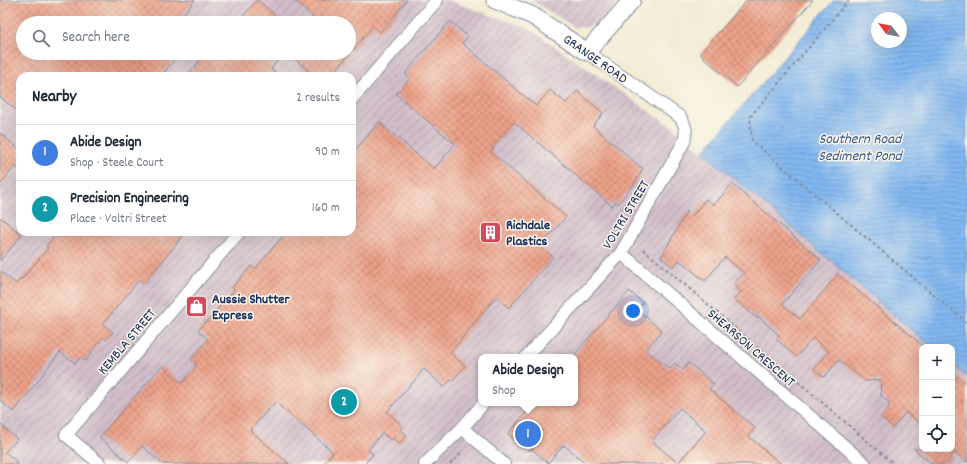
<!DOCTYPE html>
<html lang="en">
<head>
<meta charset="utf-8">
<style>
  :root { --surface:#fff; --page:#f6f6f7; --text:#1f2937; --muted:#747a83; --line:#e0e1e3; --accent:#1a73e8 }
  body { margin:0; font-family:Dekko,sans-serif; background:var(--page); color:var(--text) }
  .controls { position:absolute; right:12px; bottom:12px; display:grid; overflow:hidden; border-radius:8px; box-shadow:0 4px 16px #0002 }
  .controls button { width:36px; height:36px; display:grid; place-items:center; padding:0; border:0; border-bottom:1px solid var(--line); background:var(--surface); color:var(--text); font:20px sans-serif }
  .compass { position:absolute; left:871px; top:12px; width:36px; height:36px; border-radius:50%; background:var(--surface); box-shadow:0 4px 16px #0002; rotate:302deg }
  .you { position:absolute; left:633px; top:311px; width:14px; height:14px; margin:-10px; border:3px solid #fff; border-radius:50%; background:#1a73e8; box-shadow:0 0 0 6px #1a73e833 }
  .badge { display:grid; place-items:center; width:26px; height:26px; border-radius:50%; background:var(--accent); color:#fff; font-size:13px; font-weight:700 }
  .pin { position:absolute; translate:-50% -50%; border:2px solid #fff; box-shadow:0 1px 4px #0006 }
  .popup { position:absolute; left:478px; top:354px; width:100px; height:52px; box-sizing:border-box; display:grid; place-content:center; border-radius:8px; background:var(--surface); filter:drop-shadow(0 1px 3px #0005); font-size:13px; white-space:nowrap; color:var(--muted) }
  .popup b { font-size:15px; color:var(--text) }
  .popup::after { content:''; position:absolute; left:50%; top:100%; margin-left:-8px; border:8px solid transparent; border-top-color:var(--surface) }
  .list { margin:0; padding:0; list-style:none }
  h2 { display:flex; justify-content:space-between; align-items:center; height:52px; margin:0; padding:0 16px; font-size:17px }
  h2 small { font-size:13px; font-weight:400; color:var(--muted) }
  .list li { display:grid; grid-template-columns:26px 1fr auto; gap:12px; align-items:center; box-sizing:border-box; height:56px; padding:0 16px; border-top:1px solid var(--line) }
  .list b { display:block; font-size:15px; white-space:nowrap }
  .list p { margin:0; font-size:13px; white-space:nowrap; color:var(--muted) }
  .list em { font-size:13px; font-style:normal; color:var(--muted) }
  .icon { flex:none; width:22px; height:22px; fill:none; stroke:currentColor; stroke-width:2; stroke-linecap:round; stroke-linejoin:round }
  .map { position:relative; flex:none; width:967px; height:464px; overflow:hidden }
  .search { position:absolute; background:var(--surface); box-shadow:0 4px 16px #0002; left:16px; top:16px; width:340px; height:44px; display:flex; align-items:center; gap:10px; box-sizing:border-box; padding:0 14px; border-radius:22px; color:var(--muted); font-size:15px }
  .panel { position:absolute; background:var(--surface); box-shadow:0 4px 16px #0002; left:16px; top:72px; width:340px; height:164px; border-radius:12px }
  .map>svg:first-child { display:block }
  .industrial { fill:url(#industrial-furrows); fill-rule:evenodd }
  .water { fill:url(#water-rules); stroke:#4e74a8; fill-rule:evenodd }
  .building { fill:url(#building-cross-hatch); fill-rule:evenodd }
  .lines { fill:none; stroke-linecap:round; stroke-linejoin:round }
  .street-casing { stroke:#878e9a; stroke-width:14 }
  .secondary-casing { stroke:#878e9a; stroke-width:19 }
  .path { stroke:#878e9a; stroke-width:2; stroke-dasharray:3 3; stroke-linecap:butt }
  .street { stroke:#fff; stroke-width:12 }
  .secondary { stroke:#fff; stroke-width:17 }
  .labels { text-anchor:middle; stroke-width:3; stroke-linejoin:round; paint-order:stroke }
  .street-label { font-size:14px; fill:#1b2f5e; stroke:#fbf7ec }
  .poi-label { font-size:14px; font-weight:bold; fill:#1b2f5e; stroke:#fbf7ec; text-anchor:start }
  .water-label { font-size:15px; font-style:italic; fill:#3a588a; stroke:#fbf7ec }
</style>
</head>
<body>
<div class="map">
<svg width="967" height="464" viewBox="0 0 967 464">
  <defs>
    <pattern id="industrial-furrows" width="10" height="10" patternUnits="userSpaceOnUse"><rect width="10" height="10" fill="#d1bdc9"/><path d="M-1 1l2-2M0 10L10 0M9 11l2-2" fill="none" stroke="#a99aa6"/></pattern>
    <pattern id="water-rules" width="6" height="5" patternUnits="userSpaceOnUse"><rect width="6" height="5" fill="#82b8f1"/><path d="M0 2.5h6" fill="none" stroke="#6a96c6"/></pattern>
    <pattern id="building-cross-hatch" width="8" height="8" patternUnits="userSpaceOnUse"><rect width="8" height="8" fill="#eea289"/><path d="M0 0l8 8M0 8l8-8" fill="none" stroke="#c08473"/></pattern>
  </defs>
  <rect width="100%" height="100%" fill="#fbf7ec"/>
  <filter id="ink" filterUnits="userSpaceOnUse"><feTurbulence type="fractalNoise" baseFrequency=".025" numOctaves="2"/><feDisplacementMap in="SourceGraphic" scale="8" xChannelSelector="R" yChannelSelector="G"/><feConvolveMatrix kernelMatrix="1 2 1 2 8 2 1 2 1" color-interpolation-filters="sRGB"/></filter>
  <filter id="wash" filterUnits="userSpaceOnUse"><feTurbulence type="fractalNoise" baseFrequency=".012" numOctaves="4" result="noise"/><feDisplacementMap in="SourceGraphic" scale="16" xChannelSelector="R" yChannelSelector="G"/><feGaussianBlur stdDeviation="0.9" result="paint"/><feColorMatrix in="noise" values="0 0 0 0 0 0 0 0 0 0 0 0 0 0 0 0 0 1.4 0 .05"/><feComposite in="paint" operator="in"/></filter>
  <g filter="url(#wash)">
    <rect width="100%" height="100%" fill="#f3ecd5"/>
    <path class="industrial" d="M0 0H447L528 28 675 129 932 347H922V449H952V364L967 377V464H0ZM23 23H349V53H23ZM20 76H352V232H20ZM481 357H575V403H481Z
      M529 0H620L604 18 596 25 586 27H574L536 3Z"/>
    <path class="water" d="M834 0H967V377L952 364V347H932L703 152ZM877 18H901V42H877Z"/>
    <g id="blocks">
      <path class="building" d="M0 0H195L176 23H23V53H180L161 76H20V113L0 97Z
        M257 0H258L284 23H237Z
        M293 0H407L380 32 373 26 331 76H314L288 53H349V23H308L313 17Z
        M747 0H813L737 87 700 54Z
        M450 21 468 37 462 43 536 106 550 90 566 103 577 91 603 113 593 126 643 169 635 183 618 204 616 201 612 206 514 122 492 148 493 149 491 152 566 217 540 247 553 257 509 308 496 297 450 353 465 366 452 381 451 380 444 387 424 369 387 412 403 426 400 429 407 435 399 444 393 438 391 440 382 433 368 450 373 454 365 464H323L333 452 275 402 250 430 289 464H163L142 446 128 462 99 437 162 366 182 383 197 365 191 359 208 339 198 331 205 322 206 323 234 290 232 288 251 266 255 269 286 232H352V154L379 122 434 169 455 144 396 94 410 78 405 74Z
        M206 53H284L271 69 280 76H187Z
        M0 133 20 150V171L15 166 0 185Z
        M732 184 821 260 782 304 800 319 838 274 922 345V425L906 412 893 428 881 417 889 408 888 406 890 403 881 396 880 380 865 381 839 360 824 377 814 369 829 352 813 338 797 357 776 339 779 335 758 316 757 318 734 299 741 292 736 288 735 282 744 273 725 257 705 281 679 260 673 267 661 257 687 211 692 216 706 199 714 205Z
        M0 217 22 235 0 261Z
        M58 232H186L144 284 139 280 103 324 113 332 106 340 103 337 85 361 80 357 75 363 60 352 14 412 0 401V271L16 284 21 278 22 279 48 248 46 246Z
        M629 291 643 303 637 309 662 331 646 350 670 369 675 363 683 370 689 363 714 384 709 389 755 428 748 436 781 464H587L564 445 548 463 532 449 530 451 525 446 524 448 508 434 534 403H575V354ZM680 408 706 431 678 463 652 441Z
        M957 376 967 384V463L955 452 945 464H932L914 449H952V382Z
        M0 424 17 439 5 452 19 464H0Z"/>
    </g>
  </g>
  <g filter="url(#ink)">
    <use href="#blocks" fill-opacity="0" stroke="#878e9a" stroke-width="1"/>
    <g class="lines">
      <defs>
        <path id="street" d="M352 99 437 0
          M621 253 865 464
          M526 357 621 253 684 142C687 131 686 126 680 117L587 52
          M462 428 504 464
          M100 464 66 435 239 232
          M425 464 462 428 484 403"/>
        <path id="secondary" d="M495 0 533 16 587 52 632 0"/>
      </defs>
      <use href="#street" class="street-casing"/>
      <use href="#secondary" class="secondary-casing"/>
      <path class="path" d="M849 0 750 117 752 141 967 323
        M643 249 894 464
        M450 464 463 451"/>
      <use href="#street" class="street"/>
      <use href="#secondary" class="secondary"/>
    </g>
  </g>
  <defs>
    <symbol id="building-square" viewBox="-11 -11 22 22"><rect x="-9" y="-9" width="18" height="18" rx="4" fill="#d1495b" stroke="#fbf7ec"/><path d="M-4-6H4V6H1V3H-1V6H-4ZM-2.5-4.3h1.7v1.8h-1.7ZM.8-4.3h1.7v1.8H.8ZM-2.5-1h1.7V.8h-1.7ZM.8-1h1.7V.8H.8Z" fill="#fff"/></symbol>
    <symbol id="shop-square" viewBox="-11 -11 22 22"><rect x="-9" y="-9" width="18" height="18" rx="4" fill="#d1495b" stroke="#fbf7ec"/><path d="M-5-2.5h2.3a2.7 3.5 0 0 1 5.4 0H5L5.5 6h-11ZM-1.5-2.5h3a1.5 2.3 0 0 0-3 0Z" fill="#fff"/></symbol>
  </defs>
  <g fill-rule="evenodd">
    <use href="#building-square" x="478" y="220" width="25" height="25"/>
    <use href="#shop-square" x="184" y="294" width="25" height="25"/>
  </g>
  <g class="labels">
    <g class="street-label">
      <text transform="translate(596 58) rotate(35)" y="5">GRANGE ROAD</text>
      <text transform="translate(625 214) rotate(-59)" y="5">VOLTRI STREET</text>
      <text transform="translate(126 341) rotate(-50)" y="5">KEMBLA STREET</text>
      <text transform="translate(752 347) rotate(41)" y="5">SHEARSON CRESCENT</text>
    </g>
    <g class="poi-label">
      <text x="506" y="229">Richdale<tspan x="506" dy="16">Plastics</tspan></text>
      <text x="212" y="303">Aussie Shutter<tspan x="212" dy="16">Express</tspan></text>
    </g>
    <g class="water-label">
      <text x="860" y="143">Southern Road<tspan x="860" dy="17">Sediment Pond</tspan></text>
    </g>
  </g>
</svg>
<div class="controls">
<button>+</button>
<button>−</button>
<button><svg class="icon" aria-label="locate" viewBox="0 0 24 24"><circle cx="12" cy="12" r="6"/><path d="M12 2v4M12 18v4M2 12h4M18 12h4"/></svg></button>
</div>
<svg class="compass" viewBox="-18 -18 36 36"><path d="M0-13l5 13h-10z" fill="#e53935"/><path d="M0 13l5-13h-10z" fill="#747a83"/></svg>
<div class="you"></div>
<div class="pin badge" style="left:528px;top:434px;background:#3f7fe0">1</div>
<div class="popup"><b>Abide Design</b>Shop</div>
<div class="pin badge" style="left:344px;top:402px;background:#0f9aa8">2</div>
<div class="search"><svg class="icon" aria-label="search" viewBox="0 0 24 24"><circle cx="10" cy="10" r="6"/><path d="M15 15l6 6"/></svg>Search here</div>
<section class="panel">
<h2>Nearby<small>2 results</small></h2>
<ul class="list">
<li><span class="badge" style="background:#3f7fe0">1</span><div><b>Abide Design</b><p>Shop · Steele Court</p></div><em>90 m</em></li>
<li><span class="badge" style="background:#0f9aa8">2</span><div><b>Precision Engineering</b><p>Place · Voltri Street</p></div><em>160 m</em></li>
</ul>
</section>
</div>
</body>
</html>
